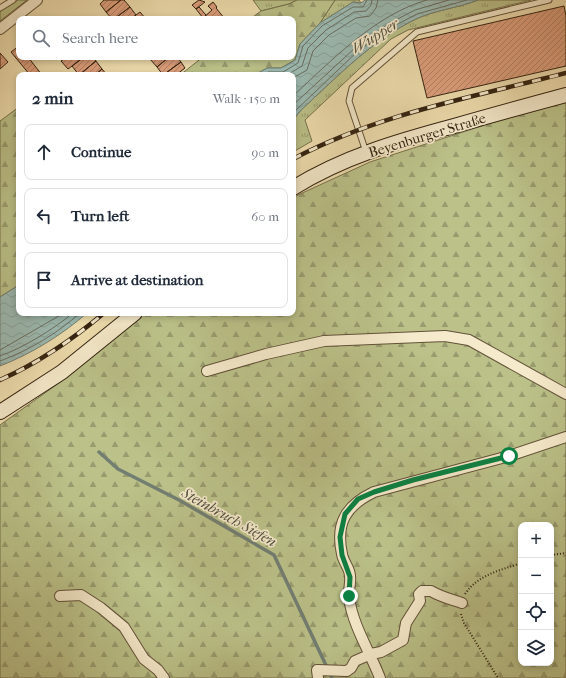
<!DOCTYPE html>
<html lang="en">
<head>
<meta charset="utf-8">
<style>
  :root { --surface:#fff; --page:#f6f6f7; --text:#1f2937; --muted:#747a83; --line:#e0e1e3 }
  body { margin:0; font-family:"IM FELL French Canon",serif; background:var(--page); color:var(--text) }
  .controls { position:absolute; right:12px; bottom:12px; display:grid; overflow:hidden; border-radius:8px; box-shadow:0 2px 6px #0003 }
  .controls button { width:36px; height:36px; display:grid; place-items:center; padding:0; border:0; border-bottom:1px solid var(--line); background:var(--surface); color:var(--text); font:20px sans-serif }
  .stop { position:absolute; width:12px; height:12px; margin:-9px; border:3px solid #0b8043; border-radius:50%; background:#fff }
  .stop.end { background:#0b8043; border-color:#fff; box-shadow:0 1px 4px #0008 }
  .list { margin:0; padding:0; list-style:none }
  h2 { display:flex; justify-content:space-between; align-items:center; height:52px; margin:0; padding:0 16px; font-size:17px }
  h2 small { font-size:13px; font-weight:400; color:var(--muted) }
  .list li { display:grid; grid-template-columns:26px 1fr auto; gap:12px; align-items:center; box-sizing:border-box; height:56px; margin:0 8px 8px; padding:0 8px; border:1px solid var(--line); border-radius:8px }
  .list b { display:block; font-size:15px; white-space:nowrap }
  .list em { font-size:13px; font-style:normal; color:var(--muted) }
  .icon { flex:none; width:22px; height:22px; fill:none; stroke:currentColor; stroke-width:2; stroke-linecap:round; stroke-linejoin:round }
  .map { position:relative; flex:none; width:566px; height:678px; overflow:hidden }
  .search { position:absolute; background:var(--surface); box-shadow:0 2px 6px #0003; left:16px; top:16px; width:280px; height:44px; display:flex; align-items:center; gap:10px; box-sizing:border-box; padding:0 14px; border-radius:8px; color:var(--muted); font-size:15px }
  .panel { position:absolute; background:var(--surface); box-shadow:0 2px 6px #0003; left:16px; top:72px; width:280px; height:244px; border-radius:8px }
  .map>svg:first-child { display:block }
  .grass { fill:url(#grass-tufts); stroke:#77724c }
  .forest { fill:url(#forest-firs); stroke:#77724c; fill-rule:evenodd }
  .water { fill:url(#water-waves); stroke:#727e72 }
  .lines { fill:none; stroke-linecap:round; stroke-linejoin:round }
  .shore { stroke:#686e62; stroke-width:1 }
  .stream { stroke:#727e72; stroke-width:3.5 }
  .building { fill:url(#building-hatch); stroke:#332210 }
  .service-casing { stroke:#625138; stroke-width:7 }
  .minor-casing { stroke:#625138; stroke-width:12 }
  .secondary-casing { stroke:#332210; stroke-width:16 }
  .path { stroke:#332210; stroke-width:2; stroke-dasharray:1 2; stroke-linecap:butt }
  .service { stroke:#f5eacb; stroke-width:5 }
  .minor { stroke:#f5eacb; stroke-width:10 }
  .secondary { stroke:#f5eacb; stroke-width:14 }
  .rail-casing { stroke:#332210; stroke-width:4.5 }
  .rail { stroke:#f5eacb; stroke-width:3; stroke-dasharray:9; stroke-linecap:butt }
  .route { stroke:#0b8043; stroke-width:5 }
  .labels { text-anchor:middle; stroke-width:3.5; stroke-linejoin:round; paint-order:stroke }
  .street-label { font-size:14px; fill:#332210; stroke:#f5eacb }
  .water-label { font-size:15px; font-style:italic; fill:#525041; stroke:#f5eacb }
</style>
</head>
<body>
<div class="map">
<svg width="566" height="678" viewBox="0 0 566 678">
  <defs>
    <pattern id="grass-tufts" width="24" height="20" patternUnits="userSpaceOnUse"><rect width="24" height="20" fill="#bbc189"/><path d="M3 7l-1-3M5 7V3M7 7l1-3M15 17l-1-3M17 17v-4M19 17l1-3" fill="none" stroke="#999c6f"/></pattern>
    <pattern id="forest-firs" width="22" height="20" patternUnits="userSpaceOnUse"><rect width="22" height="20" fill="#bbc189"/><path d="M5 1l3.5 6h-7zM16 11l3.5 6h-7z" fill="#999c6f"/></pattern>
    <pattern id="water-waves" width="16" height="10" patternUnits="userSpaceOnUse"><rect width="16" height="10" fill="#9cbbb3"/><path d="M0 5q4-4 8 0t8 0" fill="none" stroke="#87a099"/></pattern>
    <pattern id="building-hatch" width="6" height="6" patternUnits="userSpaceOnUse"><rect width="6" height="6" fill="#dea07d"/><path d="M-1 1l2-2M0 6l6-6M5 7l2-2" fill="none" stroke="#b58265"/></pattern>
  </defs>
  <rect width="100%" height="100%" fill="#efdeaf"/>
  <filter id="stains"><feTurbulence type="fractalNoise" baseFrequency=".005" numOctaves="4"/><feColorMatrix values="0 0 0 0 .2 0 0 0 0 .09 0 0 0 0 .02 0 0 0 .5 -.17"/></filter>
  <radialGradient id="worn" r=".72"><stop offset=".6" stop-color="#630" stop-opacity="0"/><stop offset="1" stop-color="#630" stop-opacity=".3"/></radialGradient>
  <path class="grass" d="M18 0H27L0 21V11Z
    M253 0H297L289 4 261 11Z
    M335 0H359L361 3 353 2 320 23Z
    M478 0H531L408 30 391 39 305 120 312 141 293 152V120L301 110C337 77 372 40 416 19 435 10 458 8 478 0Z"/>
  <path class="forest" d="M297 0H335L320 23 300 44 295 60 281 68H267L255 75H180L203 57H293V19H250L261 11 289 4Z
    M566 102V678H0V425L66 378 145 313H293V198L300 194 370 162 491 123ZM521 525H551V663H521Z
    M19 107V285L0 297V121Z"/>
  <path class="water" d="M365 0H478C458 8 435 10 416 19 372 40 337 77 301 110L293 120V75H255L267 68H281L295 60 300 44 320 23 353 2 361 3Z
    M19 285V313H87C62 335 31 354 0 366V297Z"/>
  <g class="lines">
    <path class="shore" d="M263 75 268 72H283L298 63 303 46 322 26 353 7H363L367 0
      M287 75 302 66 308 48 326 30 354 12 366 11 371 5 372 0
      M293 78 307 70 313 51 329 35 356 18 370 16 376 8 378 0
      M293 96C331 61 376 14 427 0
      M293 105 356 47 388 24 415 10 449 0
      M293 113 359 50 392 27 417 14 467 0
      M0 350 64 313
      M0 356C23 348 54 329 73 313
      M0 361C28 351 58 333 80 313"/>
    <path class="stream" d="M99 452 118 469 179 500 274 555 332 678"/>
  </g>
  <path class="building" d="M104 0H121L106 12 100 4Z
    M121 0H124L130 7 114 19H112L106 12Z
    M199 0 205 2 196 9 192 5Z
    M213 2 217 7 216 8 225 19 203 18 212 10 208 6Z
    M564 6 566 16V66L427 98 413 41Z
    M130 7 136 15 131 19H114Z
    M199 7 206 15 203 18 196 9Z
    M140 12 146 19H131L136 15Z
    M19 46V57H28L42 75H30L11 52Z
    M0 53 8 62 0 69Z
    M67 57H84L68 69 61 61Z
    M84 57H93L96 61 79 75 72 66Z
    M152 57H169L157 67 150 59Z
    M169 57H177L181 62 163 75 157 67Z
    M96 61 102 69 95 75H79Z
    M181 62 185 68 176 75H168L166 73Z
    M102 69 107 75H95Z"/>
  <g class="lines">
    <defs>
      <path id="service" d="M0 8 13 0
        M366 152 349 101 352 88 417 32 549 0"/>
      <path id="minor" d="M0 29 37 0
        M207 371 266 354 324 341 445 336 469 340 566 394
        M60 596 81 595 101 608 124 627 144 659 158 670 164 678
        M318 678 317 670 347 671 351 668 355 661 371 654 381 652 403 640 406 623 420 601 419 594 422 591H431C441 597 450 599 462 603
        M380 678C370 652 353 626 349 598 348 591 351 584 350 576 350 568 343 562 342 554 335 522 347 505 374 492L509 456 566 437"/>
      <path id="secondary" d="M293 188C343 157 398 141 454 126 492 115 529 105 566 95
        M0 412 62 372 135 313"/>
    </defs>
    <use href="#service" class="service-casing"/>
    <use href="#minor" class="minor-casing"/>
    <use href="#secondary" class="secondary-casing"/>
    <path class="path" d="M551 555 566 553
      M465 594C479 574 499 571 521 563
      M461 614 464 623 498 678"/>
    <use href="#service" class="service"/>
    <use href="#minor" class="minor"/>
    <use href="#secondary" class="secondary"/>
    <defs>
      <path id="rail" d="M293 159C378 114 473 97 566 73
        M0 380C38 363 72 340 104 313"/>
    </defs>
    <use href="#rail" class="rail-casing"/>
    <use href="#rail" class="rail"/>
  </g>
  <g class="lines">
    <path class="route" d="M349 596 350 577 342 555 340 537 345 514 358 499 374 492 413 480 509 456"/>
  </g>
  <g class="labels">
    <g class="street-label">
      <text transform="translate(427 135) rotate(-17)" y="5">Beyenburger Straße</text>
    </g>
    <g class="water-label">
      <text transform="translate(375 36) rotate(-32)" y="5">Wupper</text>
      <text transform="translate(229 517) rotate(29)" y="5">Steinbruch Siefen</text>
    </g>
  </g>
  <rect width="100%" height="100%" filter="url(#stains)"/>
  <rect width="100%" height="100%" fill="url(#worn)"/>
</svg>
<div class="controls">
<button>+</button>
<button>−</button>
<button><svg class="icon" aria-label="locate" viewBox="0 0 24 24"><circle cx="12" cy="12" r="6"/><path d="M12 2v4M12 18v4M2 12h4M18 12h4"/></svg></button>
<button><svg class="icon" aria-label="layers" viewBox="0 0 24 24"><path d="M12 4l9 5-9 5-9-5zM3 14l9 5 9-5"/></svg></button>
</div>
<div class="stop" style="left:509px;top:456px"></div>
<div class="stop end" style="left:349px;top:596px"></div>
<div class="search"><svg class="icon" aria-label="search" viewBox="0 0 24 24"><circle cx="10" cy="10" r="6"/><path d="M15 15l6 6"/></svg>Search here</div>
<section class="panel">
<h2>2 min<small>Walk · 150 m</small></h2>
<ul class="list">
<li><svg class="icon" aria-label="ahead" viewBox="0 0 24 24"><path d="M12 20V5M6 11l6-6 6 6"/></svg><div><b>Continue</b></div><em>90 m</em></li>
<li><svg class="icon" aria-label="left" viewBox="0 0 24 24"><path d="M17 20v-9H6M10 6l-5 5 5 5"/></svg><div><b>Turn left</b></div><em>60 m</em></li>
<li><svg class="icon" aria-label="arrive" viewBox="0 0 24 24"><path d="M6 21V4h12l-3 4 3 4H6"/></svg><div><b>Arrive at destination</b></div></li>
</ul>
</section>
</div>
</body>
</html>
